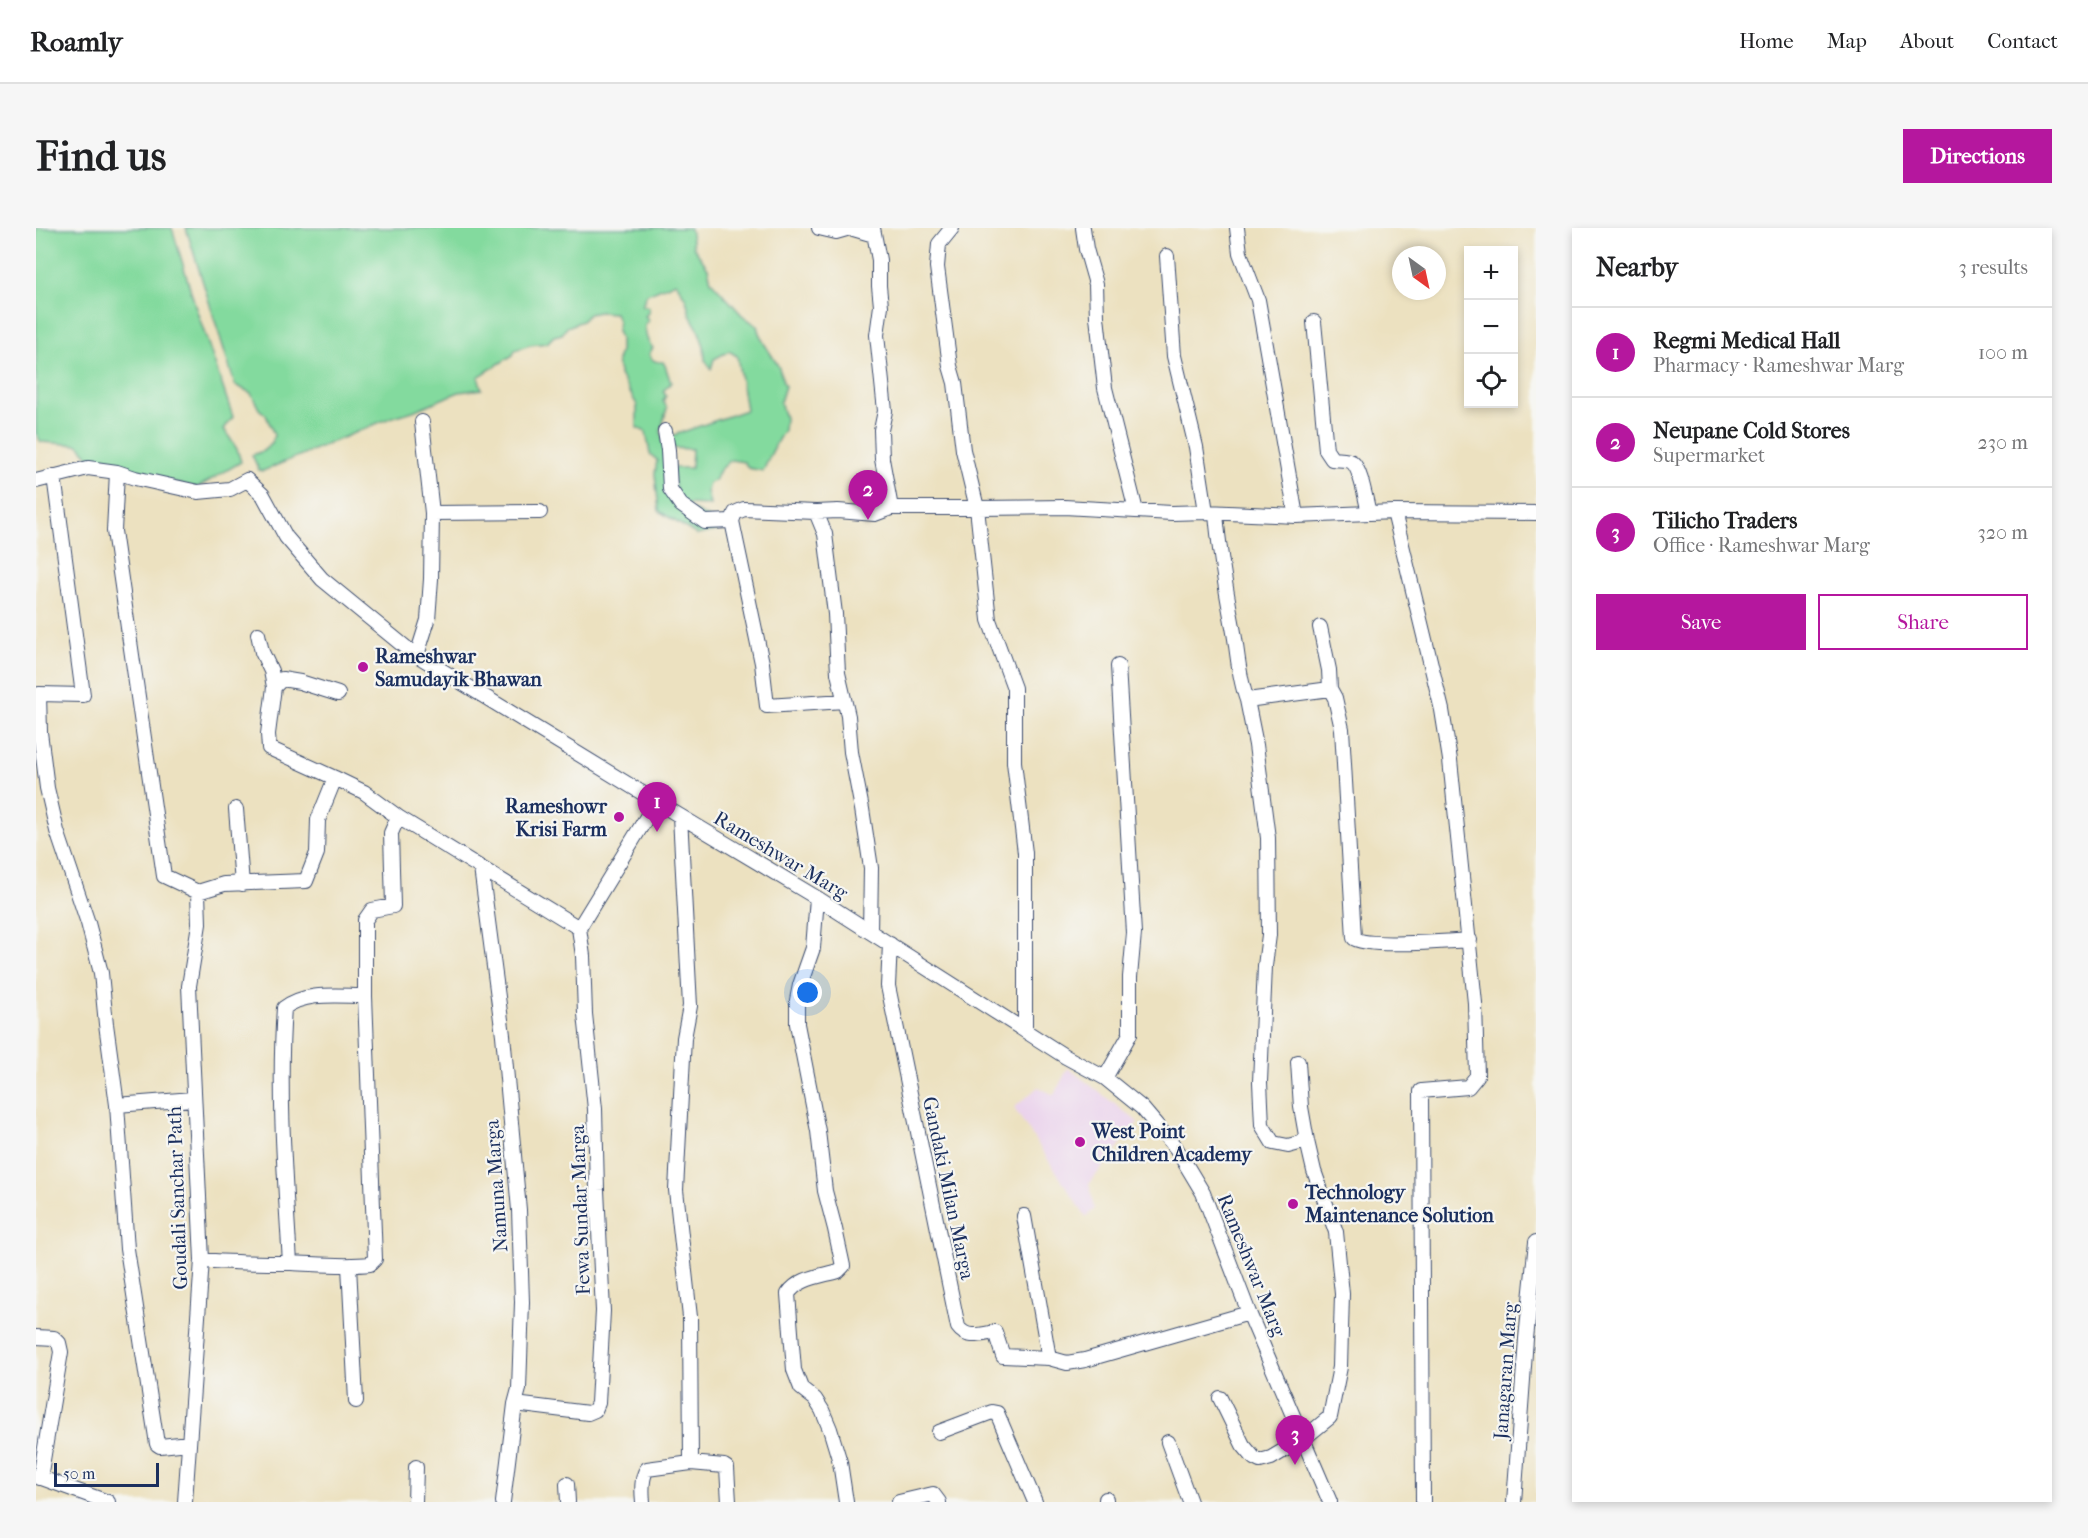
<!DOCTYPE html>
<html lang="en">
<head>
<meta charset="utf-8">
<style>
  :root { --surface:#fff; --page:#f6f6f6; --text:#202124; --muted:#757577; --line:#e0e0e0; --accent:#b5179e }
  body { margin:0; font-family:"IM FELL French Canon",serif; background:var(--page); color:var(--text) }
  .controls { position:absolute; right:18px; top:18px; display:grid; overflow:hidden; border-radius:0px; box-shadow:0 3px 9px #0003 }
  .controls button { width:54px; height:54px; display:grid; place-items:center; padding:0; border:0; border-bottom:2px solid var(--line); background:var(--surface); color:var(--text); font:30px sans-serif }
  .compass { position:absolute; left:1356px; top:18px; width:54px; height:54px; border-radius:50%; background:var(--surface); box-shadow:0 3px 9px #0003; rotate:147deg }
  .scale { position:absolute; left:18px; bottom:15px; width:105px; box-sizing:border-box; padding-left:6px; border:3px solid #1b2f5e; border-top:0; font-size:16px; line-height:21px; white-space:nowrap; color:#1b2f5e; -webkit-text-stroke:4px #f6f6f2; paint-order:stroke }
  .you { position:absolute; left:772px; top:765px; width:21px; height:21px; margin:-15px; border:4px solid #fff; border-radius:50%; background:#1a73e8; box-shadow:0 0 0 9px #1a73e833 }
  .badge { display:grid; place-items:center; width:39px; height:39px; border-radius:50%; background:var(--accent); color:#fff; font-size:20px; font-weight:700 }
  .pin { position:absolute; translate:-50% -50px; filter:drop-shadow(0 2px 3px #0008) }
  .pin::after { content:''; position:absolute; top:32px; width:21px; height:18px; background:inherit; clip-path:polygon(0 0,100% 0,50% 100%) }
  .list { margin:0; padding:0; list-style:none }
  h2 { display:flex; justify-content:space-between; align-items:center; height:78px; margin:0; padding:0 24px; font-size:26px }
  h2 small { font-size:20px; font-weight:400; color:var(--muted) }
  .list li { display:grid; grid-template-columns:39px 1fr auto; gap:18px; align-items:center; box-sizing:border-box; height:90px; padding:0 24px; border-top:2px solid var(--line) }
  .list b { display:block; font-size:22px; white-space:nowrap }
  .list p { margin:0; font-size:20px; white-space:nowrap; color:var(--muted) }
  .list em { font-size:20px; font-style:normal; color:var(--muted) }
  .actions { display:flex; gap:12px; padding:18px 24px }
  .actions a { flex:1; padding:14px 0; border:2px solid var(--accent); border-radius:0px; text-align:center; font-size:21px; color:var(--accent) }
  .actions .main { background:var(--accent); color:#fff }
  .icon { flex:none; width:33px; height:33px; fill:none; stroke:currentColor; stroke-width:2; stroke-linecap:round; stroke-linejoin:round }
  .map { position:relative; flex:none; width:1500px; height:1274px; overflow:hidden; border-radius:0px }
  header { display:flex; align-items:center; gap:36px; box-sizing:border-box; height:84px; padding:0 30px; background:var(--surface); border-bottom:2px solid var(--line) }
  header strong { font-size:28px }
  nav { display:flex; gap:33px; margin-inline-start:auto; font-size:21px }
  .intro { display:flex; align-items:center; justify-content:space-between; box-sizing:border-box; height:144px; padding:0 36px }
  h1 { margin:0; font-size:42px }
  .button { padding:15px 27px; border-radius:0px; background:var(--accent); color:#fff; font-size:21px; font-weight:700 }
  main { display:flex; gap:36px; padding:0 36px }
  aside { flex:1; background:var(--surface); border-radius:0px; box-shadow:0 3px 9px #0003 }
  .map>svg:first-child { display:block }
  .built { fill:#ead1ec }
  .green { fill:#83da9e; stroke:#4f847e; stroke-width:1.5 }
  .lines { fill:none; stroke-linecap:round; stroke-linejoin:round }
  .minor-casing { stroke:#3a4a6d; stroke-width:16 }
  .minor { stroke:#fff; stroke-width:14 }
  .poi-dot { fill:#b5179e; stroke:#f6f6f2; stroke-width:2 }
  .labels { text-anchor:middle; stroke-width:4.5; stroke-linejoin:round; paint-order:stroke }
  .poi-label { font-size:20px; font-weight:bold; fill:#1b2f5e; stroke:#f6f6f2; text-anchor:start }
  .street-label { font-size:20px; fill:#1b2f5e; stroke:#f6f6f2 }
</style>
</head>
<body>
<header>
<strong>Roamly</strong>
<nav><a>Home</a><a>Map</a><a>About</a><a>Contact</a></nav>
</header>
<div class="intro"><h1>Find us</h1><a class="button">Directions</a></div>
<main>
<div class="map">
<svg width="1500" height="1274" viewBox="0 0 1500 1274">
  <rect width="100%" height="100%" fill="#f6f6f2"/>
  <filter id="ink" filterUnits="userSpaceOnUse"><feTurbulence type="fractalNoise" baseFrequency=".0167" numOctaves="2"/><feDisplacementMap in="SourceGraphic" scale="12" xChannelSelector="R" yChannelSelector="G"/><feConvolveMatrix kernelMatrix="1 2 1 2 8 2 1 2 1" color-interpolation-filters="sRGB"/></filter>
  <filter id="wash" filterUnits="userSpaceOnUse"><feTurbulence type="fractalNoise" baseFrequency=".008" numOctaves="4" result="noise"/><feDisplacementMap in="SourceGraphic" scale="24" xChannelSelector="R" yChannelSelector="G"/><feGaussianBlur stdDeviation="1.35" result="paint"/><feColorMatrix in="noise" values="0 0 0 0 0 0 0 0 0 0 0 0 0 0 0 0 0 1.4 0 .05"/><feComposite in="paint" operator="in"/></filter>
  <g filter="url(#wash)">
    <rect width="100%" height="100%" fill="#ece1c0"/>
    <path class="built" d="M1032 840 1102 894 1053 956 1058 981 1050 989 978 880 1002 859 1018 867Z"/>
    <path class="green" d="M0 0H136L160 80 197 189 188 201 201 221 205 234 161 260 60 236 43 217 5 214 0 205Z
      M150 0H654L657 19 672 40 675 53 706 87 721 98C724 114 736 125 743 140 746 147 745 152 749 158L744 174 749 190 748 203C744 205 730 237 727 243L712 240 708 234 695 232 684 242 679 253 673 255 671 263 674 277 650 276 641 269 636 240H655L656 221 635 220V208L710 182 701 128 693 123 678 131 675 141 669 132 668 118 662 101 654 87 650 71 640 54 611 66 606 77 613 79 612 85 609 88 613 92 609 96C609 105 610 114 617 120L613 126C616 133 619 134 627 134 632 141 631 149 636 154L627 163 630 168 627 173 631 180 625 202 634 271 694 300 661 307 623 283 619 246 621 232 614 226 610 204 601 200V177L583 145 581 133 584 123V110L581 103 582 93 579 85 563 84 553 86 546 93 531 99 526 106 518 108 511 115 494 117 479 122 477 127 442 149 446 161 423 164 377 183 354 190 227 243 223 242 216 227 227 223 236 215 238 207 230 187 223 181 215 165 199 157Z"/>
  </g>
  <g filter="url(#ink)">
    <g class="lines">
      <defs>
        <path id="minor" d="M783 0 800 4 814 0 838 7
          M837 0 843 32V58L845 78 841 107 849 183 845 202 846 231 855 280
          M1047 0 1050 21 1060 56 1061 89 1069 160 1100 283
          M1201 0 1204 25 1222 72 1260 288
          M1131 28 1138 128 1160 219 1170 284
          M1278 94 1290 222 1296 231C1302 232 1311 231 1316 234 1325 241 1330 274 1333 285
          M629 203 632 222 634 261 645 277 669 294 696 293
          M81 244 78 303 128 648 162 664 188 656 270 653 281 625 282 592 299 550 328 564 362 589
          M18 248 47 467 3 466 4 504 11 560 21 603 52 695 65 745 70 796 81 877 91 1021 121 1216 124 1218 153 1215
          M0 253 52 240 81 244 99 250 162 264 194 261 211 252 227 267 250 309 286 351 374 423 639 585 781 670 1030 829 1069 850 1106 880 1140 920 1167 965 1213 1085 1294 1274
          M780 284 789 306 799 386 802 445 812 488 815 524 826 581 835 640 834 704
          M1358 284 1406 482 1414 532 1439 775 1441 848 1432 859 1385 863 1387 1274
          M396 285 504 284
          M1180 285C1183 324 1190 362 1197 399 1202 424 1202 448 1211 472L1294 461 1293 442 1284 399
          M222 406 226 424 235 443 238 459 232 506 233 520 299 550
          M381 427 392 392 395 351 396 285 386 194
          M238 459 246 451 264 454 302 466
          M1294 461 1299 470 1306 501 1318 710C1329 720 1414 713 1434 712
          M1211 472 1220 517 1232 610 1233 707 1229 738 1224 854 1226 897 1237 915 1252 918 1271 913
          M808 473 731 478 726 435 696 293 699 285 708 281 780 284 802 283 839 286 855 280H941L927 222 919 155 914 138 901 39 903 16 916 0
          M200 581 206 656
          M445 640 467 807 483 982 486 1074 483 1161 479 1176 467 1274
          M781 670 777 720 764 757 761 772V796L782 903 789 963 799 1001 807 1038 802 1043C786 1048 762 1050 752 1066L758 1142 765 1160 779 1171 786 1182 794 1201 804 1234 810 1274
          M854 716 852 758 922 1099C931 1112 946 1106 959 1104L967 1128 1013 1130 1031 1135 1049 1132 1213 1085
          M989 802V625L978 534V460L953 392 941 280 1028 279 1136 285 1170 284 1260 288 1358 284 1500 285
          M1069 850 1094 806V749L1098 705 1082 438
          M81 877 157 871
          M988 988 1013 1130
          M166 1032C196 1035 225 1035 255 1035 282 1036 308 1039 334 1036L339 1031 329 768V692L336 682 357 678 355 605 362 589 543 700 620 574
          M254 1035C249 951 242 865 248 780 269 763 303 768 329 768
          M313 1038 320 1173
          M0 1109 18 1110 23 1115 25 1124 4 1250
          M1184 1170 1207 1217 1218 1230 1224 1233 1235 1230 1267 1211 1294 1189 1304 1139 1306 1066 1300 1004 1278 943 1271 913 1265 879 1262 834
          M479 1176 552 1185 559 1182 562 1175 567 1083 561 962 559 881 549 786 547 728 543 700
          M903 1204 956 1184 961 1185 999 1274
          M1132 1214 1154 1274
          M655 1235 688 1238 691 1240 693 1274
          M0 1248 72 1274
          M531 1256 532 1274
          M1070 1271V1274
          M149 1274 166 1032 153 758 163 696 162 664
          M379 1274 380 1239
          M607 1274C606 1263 605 1250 611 1241L655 1235 654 1089 640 962 648 810 654 778 644 588
          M863 1274 897 1266 903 1274
          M1478 1274 1490 1111 1500 1014"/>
      </defs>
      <use href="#minor" class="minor-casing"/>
      <use href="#minor" class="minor"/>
    </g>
  </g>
  <g class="poi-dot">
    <circle cx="327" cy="439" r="6"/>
    <circle cx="583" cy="589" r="6"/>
    <circle cx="1044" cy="914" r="6"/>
    <circle cx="1257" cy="976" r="6"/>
  </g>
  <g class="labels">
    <g class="poi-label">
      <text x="339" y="435">Rameshwar<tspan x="339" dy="23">Samudayik Bhawan</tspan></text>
      <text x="571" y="585" text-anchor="end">Rameshowr<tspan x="571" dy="23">Krisi Farm</tspan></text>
      <text x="1056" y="910">West Point<tspan x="1056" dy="23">Children Academy</tspan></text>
      <text x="1269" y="971">Technology<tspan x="1269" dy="23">Maintenance Solution</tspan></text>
    </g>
    <g class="street-label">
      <text transform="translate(745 627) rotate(31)" y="7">Rameshwar Marg</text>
      <text transform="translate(460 958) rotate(-94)" y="7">Namuna Marga</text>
      <text transform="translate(913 960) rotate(78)" y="7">Gandaki Milan Marga</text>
      <text transform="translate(141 970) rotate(-92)" y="7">Goudali Sanchar Path</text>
      <text transform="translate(544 982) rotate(-92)" y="7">Fewa Sundar Marga</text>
      <text transform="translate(1216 1037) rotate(68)" y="7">Rameshwar Marg</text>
      <text transform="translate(1469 1143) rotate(-86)" y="7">Janagaran Marg</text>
    </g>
  </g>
</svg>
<div class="controls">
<button>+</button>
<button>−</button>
<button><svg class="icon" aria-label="locate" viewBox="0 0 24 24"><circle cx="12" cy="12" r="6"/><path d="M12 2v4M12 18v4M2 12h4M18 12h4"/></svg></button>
</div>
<svg class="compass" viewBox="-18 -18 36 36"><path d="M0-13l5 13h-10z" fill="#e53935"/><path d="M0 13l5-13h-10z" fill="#757577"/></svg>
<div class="scale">50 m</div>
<div class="you"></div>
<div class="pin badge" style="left:621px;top:604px">1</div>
<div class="pin badge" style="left:832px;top:292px">2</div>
<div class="pin badge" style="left:1259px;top:1237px">3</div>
</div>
<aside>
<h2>Nearby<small>3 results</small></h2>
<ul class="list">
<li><span class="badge">1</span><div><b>Regmi Medical Hall</b><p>Pharmacy · Rameshwar Marg</p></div><em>100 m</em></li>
<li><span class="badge">2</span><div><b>Neupane Cold Stores</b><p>Supermarket</p></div><em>230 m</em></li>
<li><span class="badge">3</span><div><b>Tilicho Traders</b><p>Office · Rameshwar Marg</p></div><em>320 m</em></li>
</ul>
<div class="actions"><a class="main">Save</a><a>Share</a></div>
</aside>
</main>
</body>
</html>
